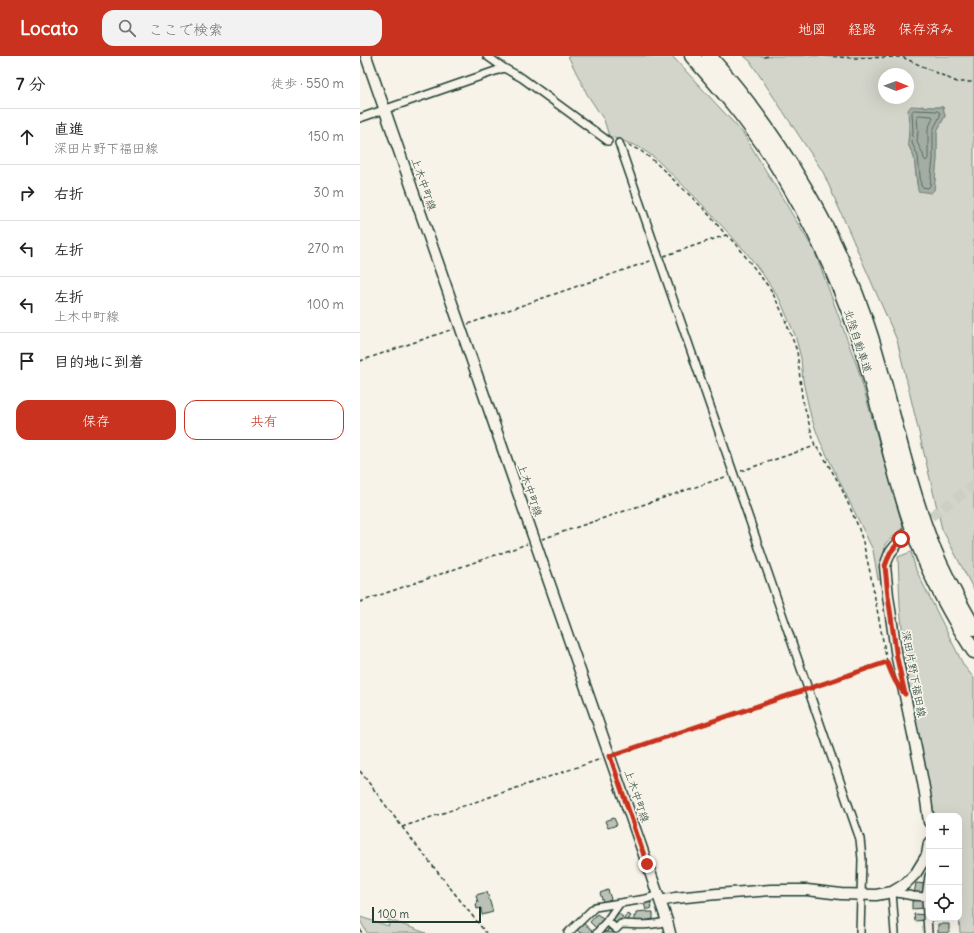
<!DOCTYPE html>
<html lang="ja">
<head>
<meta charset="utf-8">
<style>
  :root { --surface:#fff; --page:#f2f2f2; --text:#222; --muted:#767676; --line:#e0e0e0; --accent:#c8321e }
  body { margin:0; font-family:Delius,"Klee One",sans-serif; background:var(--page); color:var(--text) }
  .controls { position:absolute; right:12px; bottom:12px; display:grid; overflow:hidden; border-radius:8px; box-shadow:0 4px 16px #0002 }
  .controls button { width:36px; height:36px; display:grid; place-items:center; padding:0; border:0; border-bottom:1px solid var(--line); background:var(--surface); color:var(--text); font:20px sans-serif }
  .compass { position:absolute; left:518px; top:12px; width:36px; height:36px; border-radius:50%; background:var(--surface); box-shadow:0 4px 16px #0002; rotate:91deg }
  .scale { position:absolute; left:12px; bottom:10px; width:109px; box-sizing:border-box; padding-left:4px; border:2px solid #1f3d34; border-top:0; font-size:11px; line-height:14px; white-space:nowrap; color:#1f3d34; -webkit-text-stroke:3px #f7f3e8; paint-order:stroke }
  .stop { position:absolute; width:12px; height:12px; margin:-9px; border:3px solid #c8321e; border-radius:50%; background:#fff }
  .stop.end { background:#c8321e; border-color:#fff; box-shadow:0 1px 4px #0008 }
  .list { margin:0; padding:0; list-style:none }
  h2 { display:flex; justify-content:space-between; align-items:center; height:52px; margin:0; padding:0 16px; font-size:17px }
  h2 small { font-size:13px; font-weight:400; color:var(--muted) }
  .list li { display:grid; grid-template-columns:26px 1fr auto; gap:12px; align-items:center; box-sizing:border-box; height:56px; padding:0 16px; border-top:1px solid var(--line) }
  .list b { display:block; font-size:15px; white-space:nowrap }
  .list p { margin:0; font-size:13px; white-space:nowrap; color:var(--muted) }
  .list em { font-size:13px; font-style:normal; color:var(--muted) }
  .actions { display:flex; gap:8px; padding:12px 16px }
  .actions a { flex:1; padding:9px 0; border:1px solid var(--accent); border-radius:12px; text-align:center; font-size:14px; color:var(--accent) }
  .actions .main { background:var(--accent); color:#fff }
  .icon { flex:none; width:22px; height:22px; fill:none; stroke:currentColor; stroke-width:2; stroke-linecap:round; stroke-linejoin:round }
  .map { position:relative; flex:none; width:614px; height:877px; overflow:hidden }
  header { display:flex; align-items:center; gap:24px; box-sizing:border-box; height:56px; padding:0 20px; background:var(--accent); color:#fff }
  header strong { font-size:19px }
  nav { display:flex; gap:22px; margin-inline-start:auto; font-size:14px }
  .search { width:280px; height:36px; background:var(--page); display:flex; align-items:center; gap:10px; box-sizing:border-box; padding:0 14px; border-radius:12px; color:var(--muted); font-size:15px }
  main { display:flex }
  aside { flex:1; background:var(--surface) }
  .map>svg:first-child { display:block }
  .green { fill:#d3d5ca; stroke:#79897f; fill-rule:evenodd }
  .water { fill:#a4ada3; stroke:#6f8077 }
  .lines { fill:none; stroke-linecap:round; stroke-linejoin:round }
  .shore { stroke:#546a60; stroke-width:1 }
  .building { fill:#bbc1b6; stroke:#1f3d34 }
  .secondary-tunnel { stroke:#cccfc4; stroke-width:10; stroke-dasharray:10 5; stroke-linecap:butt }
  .minor-casing { stroke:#1f3d34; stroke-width:10 }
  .secondary-casing { stroke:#1f3d34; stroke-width:13 }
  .motorway-casing { stroke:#1f3d34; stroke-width:17 }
  .path { stroke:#1f3d34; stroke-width:1.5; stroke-dasharray:4 3; stroke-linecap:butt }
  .minor { stroke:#f7f3e8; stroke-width:7 }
  .secondary { stroke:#f7f3e8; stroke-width:10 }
  .motorway { stroke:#f7f3e8; stroke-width:14 }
  .route { stroke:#c8321e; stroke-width:5 }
  .labels { text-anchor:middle; stroke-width:3.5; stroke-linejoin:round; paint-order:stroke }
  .street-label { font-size:11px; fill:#1f3d34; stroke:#f7f3e8 }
</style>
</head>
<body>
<header>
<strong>Locato</strong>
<div class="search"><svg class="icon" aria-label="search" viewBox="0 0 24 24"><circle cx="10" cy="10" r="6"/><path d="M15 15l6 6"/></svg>ここで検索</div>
<nav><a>地図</a><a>経路</a><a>保存済み</a></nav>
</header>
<main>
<aside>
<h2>7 分<small>徒歩 · 550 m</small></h2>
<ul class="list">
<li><svg class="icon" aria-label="ahead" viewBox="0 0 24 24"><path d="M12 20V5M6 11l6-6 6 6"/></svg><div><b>直進</b><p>深田片野下福田線</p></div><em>150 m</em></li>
<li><svg class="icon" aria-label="right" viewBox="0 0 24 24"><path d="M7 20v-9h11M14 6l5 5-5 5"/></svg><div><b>右折</b></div><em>30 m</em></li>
<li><svg class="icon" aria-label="left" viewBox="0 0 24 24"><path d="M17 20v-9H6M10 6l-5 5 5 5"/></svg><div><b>左折</b></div><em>270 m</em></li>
<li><svg class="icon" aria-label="left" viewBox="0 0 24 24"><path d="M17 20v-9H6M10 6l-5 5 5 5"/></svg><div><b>左折</b><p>上木中町線</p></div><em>100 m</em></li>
<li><svg class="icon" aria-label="arrive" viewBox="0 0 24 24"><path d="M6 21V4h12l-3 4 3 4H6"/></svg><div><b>目的地に到着</b></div></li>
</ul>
<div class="actions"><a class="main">保存</a><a>共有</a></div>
</aside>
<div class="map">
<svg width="614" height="877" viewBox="0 0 614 877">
  <rect width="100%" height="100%" fill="#f7f3e8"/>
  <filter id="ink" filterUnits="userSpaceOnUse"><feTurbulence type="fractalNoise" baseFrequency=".025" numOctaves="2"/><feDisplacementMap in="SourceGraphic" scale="8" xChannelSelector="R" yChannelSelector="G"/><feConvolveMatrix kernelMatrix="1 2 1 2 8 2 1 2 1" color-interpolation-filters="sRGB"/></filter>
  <g filter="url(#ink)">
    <path class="green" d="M208 0H312L383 77 455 196 498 313 543 471 525 488 523 523 518 524 513 494 460 385 451 361 443 325 441 302 435 279 420 244 404 220 386 196 337 143 295 102 279 91 249 80 244 64 227 38Z
      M384 0H614V534L582 473 537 284 463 116 390 5ZM524 18H548V42H524ZM561 50 570 51H583L585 60 577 75V103L574 134 571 136 557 129 554 101 548 88 549 74Z
      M551 496 556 514 604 610 614 622V877H600L599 862 601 834 599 829V760H572L558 680 546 614 540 550 538 501Z
      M0 861 29 870 27 863 66 877H7L0 864Z"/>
    <path class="water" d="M551 50 570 51H583L585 60 577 75V103L574 134 571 137 558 135 554 101 548 88 549 74 548 54Z"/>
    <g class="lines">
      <path class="shore" d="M554 54 578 55 580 57V60L573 74V103L570 130 568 132 562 131 561 130 558 100 552 87 553 74 552 56Z
        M559 59 572 60 573 62 568 73V103L566 105 564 103 563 98 557 86 558 74 557 61Z"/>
    </g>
    <path class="building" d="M254 762 257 769 248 772 245 765Z
      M556 827 566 828 564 839 554 838Z
      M248 834 251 843 243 846 240 837Z
      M127 836 133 856 122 859 121 852 117 853 116 848 118 847 116 839Z
      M565 844V852L552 853V845Z
      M290 845 292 852 286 854 284 847Z
      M287 855V856H293V863L289 864V866L274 867V860H276V856Z
      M258 857 263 861 259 866 258 865 255 869 249 865 255 858 257 859Z
      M237 858 244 863 236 872 230 866Z
      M267 858 271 860 268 864 269 865 268 867 262 865Z
      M554 858 566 859V864L555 865Z
      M573 862H590V863L573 864Z
      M223 867 232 875 230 877H220L217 874Z
      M578 868H589V877H578Z
      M248 873 254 875V877H242V875L247 876Z"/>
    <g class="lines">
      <path class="secondary-tunnel" d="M559 469 614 429"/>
      <defs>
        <path id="minor" d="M127 0 144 12 162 22 248 85
          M0 62 144 12
          M259 87 500 783 502 803 500 877
          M247 865 256 873 261 868C277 869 293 870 307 865
          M208 877 235 851 286 843 298 839
          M237 877 247 865 259 848
          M535 877 532 836 553 840 566 841
          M568 877 566 841 569 820"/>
        <path id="secondary" d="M6 0 298 839 307 865 310 877
          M545 479 541 483 530 497 525 510 528 540 537 602 561 716 565 737 569 766
          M300 845 315 842 357 838 411 834H447L481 838 516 839 532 836 545 828 556 817 567 799 569 787"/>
        <path id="motorway" d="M332 0C360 32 388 64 411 100 447 156 476 217 498 280 521 350 533 423 560 492 574 528 593 562 614 595
          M349 0C421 81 478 177 511 281 532 349 545 420 571 487 583 516 598 545 614 572"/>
      </defs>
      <use href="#minor" class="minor-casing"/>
      <use href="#secondary" class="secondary-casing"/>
      <use href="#motorway" class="motorway-casing"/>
      <path class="path" d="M466 0 492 2 542 1 597 26H614
        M404 1 409 0
        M268 89 281 95 294 105 344 153 366 179 377 189 388 204 411 234 423 258 437 295 442 341 455 390 461 396 480 429 498 470 503 486 510 516 527 606 530 612
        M304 200 366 179
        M108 268 293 204
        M0 305 93 273
        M381 415 455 390
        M182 483 368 420
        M0 546 167 488
        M455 631 527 606
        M258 698 442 635
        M0 715 42 771 126 877
        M42 771 241 703
        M0 873 2 877"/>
      <use href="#minor" class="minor"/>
      <use href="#secondary" class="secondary"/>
      <use href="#motorway" class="motorway"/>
    </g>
  </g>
  <g class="lines" filter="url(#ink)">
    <path class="route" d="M287 808 250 700 527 606C532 618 535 628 545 638L537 602 528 540 525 510 530 497 541 483"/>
  </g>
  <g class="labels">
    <g class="street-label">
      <text transform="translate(64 128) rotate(71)" y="4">上木中町線</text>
      <text transform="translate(498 285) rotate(72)" y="4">北陸自動車道</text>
      <text transform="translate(170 434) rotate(71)" y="4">上木中町線</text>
      <text transform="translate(554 618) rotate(79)" y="4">深田片野下福田線</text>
      <text transform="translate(277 740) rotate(71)" y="4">上木中町線</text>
    </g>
  </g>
</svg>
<div class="controls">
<button>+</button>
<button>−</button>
<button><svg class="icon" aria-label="locate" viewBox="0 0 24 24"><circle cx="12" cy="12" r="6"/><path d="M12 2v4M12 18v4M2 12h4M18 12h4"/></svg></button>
</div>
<svg class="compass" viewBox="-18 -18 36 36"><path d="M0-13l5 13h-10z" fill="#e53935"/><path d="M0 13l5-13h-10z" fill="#767676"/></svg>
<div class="scale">100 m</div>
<div class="stop" style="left:541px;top:483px"></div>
<div class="stop end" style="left:287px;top:808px"></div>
</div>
</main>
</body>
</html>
